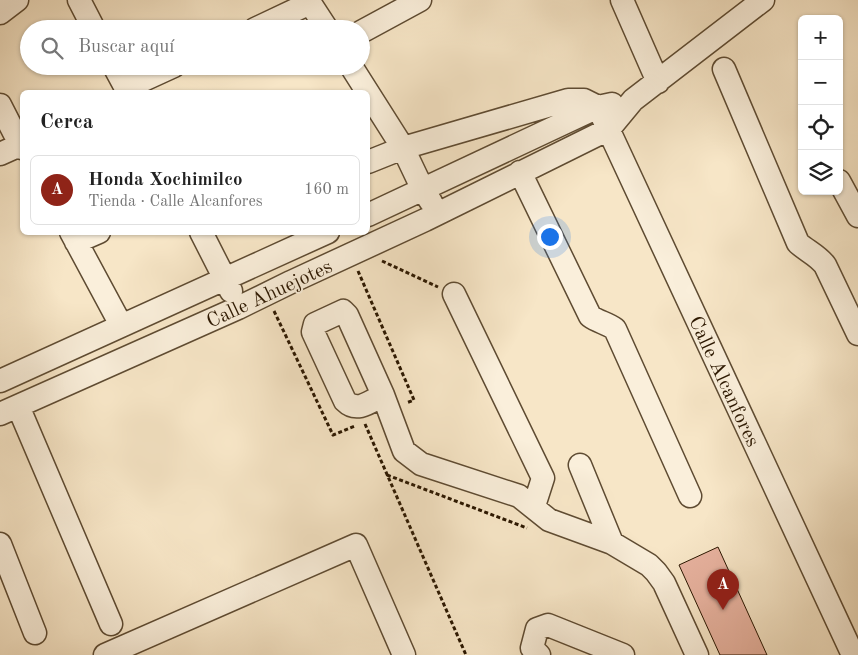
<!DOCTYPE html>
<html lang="es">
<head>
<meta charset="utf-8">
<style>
  :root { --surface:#fff; --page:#f6f6f6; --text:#222; --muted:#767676; --line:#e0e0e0; --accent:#8f2418 }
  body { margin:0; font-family:"Old Standard TT",serif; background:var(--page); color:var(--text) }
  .controls { position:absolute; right:15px; top:15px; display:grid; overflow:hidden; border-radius:8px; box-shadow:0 1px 4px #0004 }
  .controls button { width:45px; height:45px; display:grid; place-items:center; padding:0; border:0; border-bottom:1px solid var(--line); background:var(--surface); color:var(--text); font:25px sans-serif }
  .you { position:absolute; left:549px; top:236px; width:18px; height:18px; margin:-12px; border:4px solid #fff; border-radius:50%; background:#1a73e8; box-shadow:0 0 0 8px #1a73e833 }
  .badge { display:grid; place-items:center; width:32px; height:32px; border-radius:50%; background:var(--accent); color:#fff; font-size:16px; font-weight:700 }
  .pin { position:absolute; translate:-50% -41px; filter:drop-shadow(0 1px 2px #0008) }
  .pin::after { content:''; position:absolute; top:26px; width:18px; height:15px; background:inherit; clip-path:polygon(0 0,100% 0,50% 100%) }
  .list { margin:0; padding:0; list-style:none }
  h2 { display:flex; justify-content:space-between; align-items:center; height:65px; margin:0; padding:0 20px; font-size:21px }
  h2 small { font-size:16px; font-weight:400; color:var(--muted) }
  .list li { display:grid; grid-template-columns:32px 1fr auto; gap:15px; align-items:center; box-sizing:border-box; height:70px; margin:0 10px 10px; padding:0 10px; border:1px solid var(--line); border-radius:8px }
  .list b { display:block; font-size:19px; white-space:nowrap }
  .list p { margin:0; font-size:16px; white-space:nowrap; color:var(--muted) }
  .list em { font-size:16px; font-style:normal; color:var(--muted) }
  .icon { flex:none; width:28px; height:28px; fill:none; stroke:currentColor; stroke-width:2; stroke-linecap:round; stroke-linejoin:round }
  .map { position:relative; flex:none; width:858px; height:655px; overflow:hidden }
  .search { position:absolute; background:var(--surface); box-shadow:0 1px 4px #0004; left:20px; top:20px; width:350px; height:55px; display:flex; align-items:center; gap:12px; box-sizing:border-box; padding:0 18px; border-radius:28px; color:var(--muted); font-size:19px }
  .panel { position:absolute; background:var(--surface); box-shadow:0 1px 4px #0004; left:20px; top:90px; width:350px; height:145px; border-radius:8px }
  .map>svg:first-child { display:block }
  .building { fill:#e7b29f; stroke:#2b1700 }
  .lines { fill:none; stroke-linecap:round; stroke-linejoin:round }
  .minor-casing { stroke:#5e4b32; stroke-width:25 }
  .path { stroke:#2b1700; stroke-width:3; stroke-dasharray:4 2.5; stroke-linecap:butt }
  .minor { stroke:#faefdb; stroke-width:22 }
  .labels { text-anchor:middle; stroke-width:4; stroke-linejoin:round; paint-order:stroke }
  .street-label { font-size:20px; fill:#2b1700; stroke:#faefdb }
</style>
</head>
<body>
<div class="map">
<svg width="858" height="655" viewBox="0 0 858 655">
  <rect width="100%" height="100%" fill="#f7e6c7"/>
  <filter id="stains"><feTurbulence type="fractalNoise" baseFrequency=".004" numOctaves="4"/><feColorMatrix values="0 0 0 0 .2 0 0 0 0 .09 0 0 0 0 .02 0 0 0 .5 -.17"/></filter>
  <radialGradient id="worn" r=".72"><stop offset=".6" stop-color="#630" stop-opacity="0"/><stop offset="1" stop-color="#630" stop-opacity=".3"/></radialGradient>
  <path class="building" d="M718 547 767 655H720L679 565Z"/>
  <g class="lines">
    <defs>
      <path id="minor" d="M79 0 94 29
        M308 0 327 29
        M622 0 658 82
        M0 13 17 0
        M255 29 310 3
        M361 32 420 0
        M114 66 128 92
        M351 66 403 148 423 190 431 202
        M724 69 798 243C807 251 817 255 825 265L858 334
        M126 88 174 66
        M0 105 22 148
        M598 107 853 655
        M0 154 20 145
        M368 162 403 148 568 100H584L598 107
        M520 172 590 316C598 322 607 323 615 329L690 496
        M839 181 858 216
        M368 215 598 107 612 104
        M71 232 121 325
        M201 232 231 291
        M76 242 99 232
        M454 294 543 478 534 506
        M0 381 328 232
        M383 395C370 402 357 413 345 401L313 332 315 324 343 311 347 315 383 395 404 451 421 464 519 496 549 520 612 543 649 565 656 572 664 583 697 655
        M18 406 111 624
        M0 414 238 308 291 282 425 220 609 129 633 100 763 0
        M580 465 612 543
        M0 544 35 633
        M105 655 356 545 404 655
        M539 655 532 648 537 629 548 625 623 655"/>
    </defs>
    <use href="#minor" class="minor-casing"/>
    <path class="path" d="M382 261 438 287
      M358 271 414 400 406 403
      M274 311 333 435 355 426
      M365 424 466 655
      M387 475 527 528"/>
    <use href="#minor" class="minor"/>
  </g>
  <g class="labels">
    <g class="street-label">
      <text transform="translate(269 293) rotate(-25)" y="7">Calle Ahuejotes</text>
      <text transform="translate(725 381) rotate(65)" y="7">Calle Alcanfores</text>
    </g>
  </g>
  <rect width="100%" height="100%" filter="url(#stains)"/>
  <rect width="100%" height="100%" fill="url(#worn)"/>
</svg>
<div class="controls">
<button>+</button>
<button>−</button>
<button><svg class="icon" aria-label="locate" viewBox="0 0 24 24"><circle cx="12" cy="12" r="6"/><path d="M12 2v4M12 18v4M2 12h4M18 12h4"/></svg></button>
<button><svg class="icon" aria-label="layers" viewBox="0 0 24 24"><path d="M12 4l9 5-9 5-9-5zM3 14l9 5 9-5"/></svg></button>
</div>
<div class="you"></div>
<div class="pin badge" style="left:723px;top:610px">A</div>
<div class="search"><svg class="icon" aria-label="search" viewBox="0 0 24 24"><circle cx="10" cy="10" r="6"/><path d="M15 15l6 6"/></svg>Buscar aquí</div>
<section class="panel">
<h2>Cerca<small></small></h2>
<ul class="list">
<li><span class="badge">A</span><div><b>Honda Xochimilco</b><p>Tienda · Calle Alcanfores</p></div><em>160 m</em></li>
</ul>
</section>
</div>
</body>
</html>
